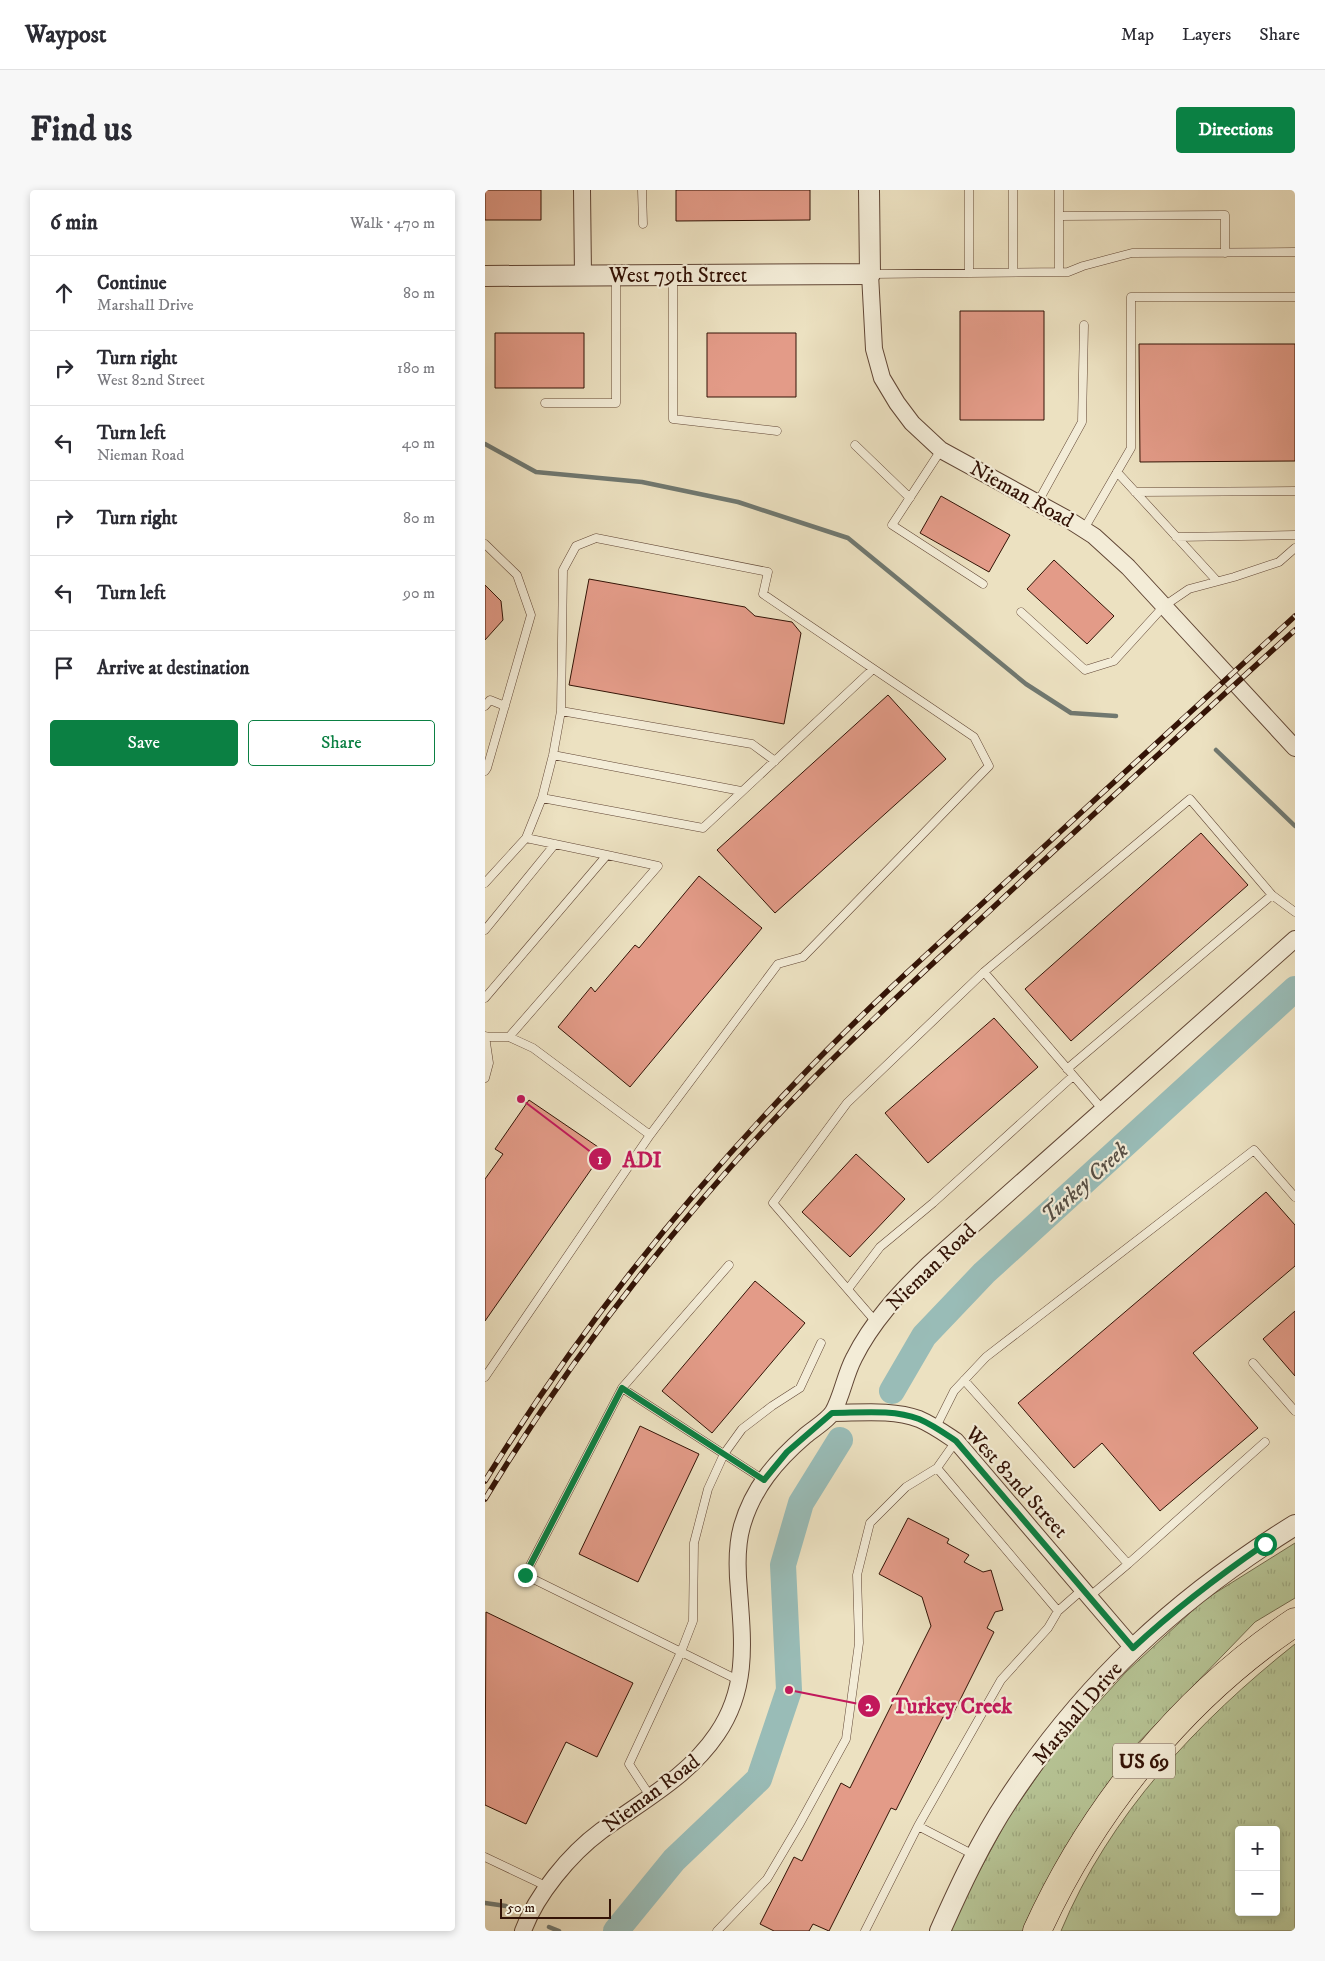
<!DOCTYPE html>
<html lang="en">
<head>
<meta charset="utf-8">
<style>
  :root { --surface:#fff; --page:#f7f7f7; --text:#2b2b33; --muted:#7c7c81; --line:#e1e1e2; --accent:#0b8043 }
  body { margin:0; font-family:"IM FELL DW Pica",serif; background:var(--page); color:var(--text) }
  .controls { position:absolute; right:15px; bottom:15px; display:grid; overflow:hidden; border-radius:5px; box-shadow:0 2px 8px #0003 }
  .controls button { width:45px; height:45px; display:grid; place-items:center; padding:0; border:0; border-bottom:1px solid var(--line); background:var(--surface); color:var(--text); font:25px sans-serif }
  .scale { position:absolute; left:15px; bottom:12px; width:111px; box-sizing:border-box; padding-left:5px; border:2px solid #331306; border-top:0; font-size:14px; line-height:18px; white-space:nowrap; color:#331306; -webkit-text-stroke:4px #f3ecd7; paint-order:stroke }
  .stop { position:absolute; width:15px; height:15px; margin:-11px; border:4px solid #0b8043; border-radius:50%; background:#fff }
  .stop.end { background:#0b8043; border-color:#fff; box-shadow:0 1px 5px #0008 }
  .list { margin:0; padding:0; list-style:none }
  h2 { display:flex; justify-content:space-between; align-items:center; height:65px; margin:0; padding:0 20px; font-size:21px }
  h2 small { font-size:16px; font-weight:400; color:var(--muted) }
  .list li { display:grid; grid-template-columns:32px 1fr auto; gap:15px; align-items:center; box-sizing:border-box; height:75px; padding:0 20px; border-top:1px solid var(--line) }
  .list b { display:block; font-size:19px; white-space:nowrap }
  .list p { margin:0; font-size:16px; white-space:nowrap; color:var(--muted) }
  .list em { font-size:16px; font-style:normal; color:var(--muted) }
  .actions { display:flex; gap:10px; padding:15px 20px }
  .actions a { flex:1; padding:11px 0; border:1px solid var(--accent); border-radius:5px; text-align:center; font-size:18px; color:var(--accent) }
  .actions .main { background:var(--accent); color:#fff }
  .icon { flex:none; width:28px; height:28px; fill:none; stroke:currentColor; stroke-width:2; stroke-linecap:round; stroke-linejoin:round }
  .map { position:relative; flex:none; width:810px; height:1741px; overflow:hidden; border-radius:5px }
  header { display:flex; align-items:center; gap:30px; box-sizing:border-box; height:70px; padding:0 25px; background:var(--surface); border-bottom:1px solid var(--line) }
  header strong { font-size:24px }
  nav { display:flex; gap:28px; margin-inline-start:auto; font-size:18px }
  .intro { display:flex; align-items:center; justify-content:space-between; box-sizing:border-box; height:120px; padding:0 30px }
  h1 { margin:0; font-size:35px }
  .button { padding:12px 22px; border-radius:5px; background:var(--accent); color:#fff; font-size:18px; font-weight:700 }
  main { display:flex; gap:30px; padding:0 30px }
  aside { flex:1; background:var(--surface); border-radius:5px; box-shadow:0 2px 8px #0003 }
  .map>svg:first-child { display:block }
  .grass { fill:url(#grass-tufts); stroke:#746b4d; fill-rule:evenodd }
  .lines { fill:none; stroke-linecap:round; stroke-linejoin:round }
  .stream { stroke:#707870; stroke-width:4.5 }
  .river { stroke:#99bcb7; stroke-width:26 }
  .building { fill:#e39b88; stroke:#331306 }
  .service-casing { stroke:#614635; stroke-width:9 }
  .minor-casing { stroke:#614635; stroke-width:18 }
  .tertiary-casing { stroke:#614635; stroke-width:22 }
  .motorway-casing { stroke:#331306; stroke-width:29 }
  .service { stroke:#f3ecd7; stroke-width:8 }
  .minor { stroke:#f3ecd7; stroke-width:16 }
  .tertiary { stroke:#f3ecd7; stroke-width:20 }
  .motorway { stroke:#ece1c1; stroke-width:28 }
  .rail-casing { stroke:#331306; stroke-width:5.5 }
  .rail { stroke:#f3ecd7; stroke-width:4; stroke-dasharray:11; stroke-linecap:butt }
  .route { stroke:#0b8043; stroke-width:6 }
  .labels { text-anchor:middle; stroke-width:4.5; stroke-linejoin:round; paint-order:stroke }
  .shield { fill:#f3ecd7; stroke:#6d5445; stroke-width:1 }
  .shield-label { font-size:20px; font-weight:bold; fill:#331306 }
  .street-label { font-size:21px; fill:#331306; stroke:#f3ecd7 }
  .water-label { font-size:22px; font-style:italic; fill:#574e44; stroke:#f3ecd7 }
  .leader { fill:none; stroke:#c2185b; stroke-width:2 }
  .callout-dot { fill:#c2185b; stroke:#f3ecd7; stroke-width:2 }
  .mark-label { font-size:15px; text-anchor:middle; font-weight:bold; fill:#fff }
  .callout-label { font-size:22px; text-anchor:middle; font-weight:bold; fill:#c2185b; stroke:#f3ecd7; stroke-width:4.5; stroke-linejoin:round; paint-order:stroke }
</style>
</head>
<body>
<header>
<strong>Waypost</strong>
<nav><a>Map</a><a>Layers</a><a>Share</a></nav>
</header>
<div class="intro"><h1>Find us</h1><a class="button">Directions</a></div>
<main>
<aside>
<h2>6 min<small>Walk · 470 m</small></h2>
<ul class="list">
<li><svg class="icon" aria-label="ahead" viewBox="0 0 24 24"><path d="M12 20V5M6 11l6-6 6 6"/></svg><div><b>Continue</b><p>Marshall Drive</p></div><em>80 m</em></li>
<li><svg class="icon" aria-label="right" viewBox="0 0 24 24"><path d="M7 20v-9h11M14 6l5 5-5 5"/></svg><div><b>Turn right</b><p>West 82nd Street</p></div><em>180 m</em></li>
<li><svg class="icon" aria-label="left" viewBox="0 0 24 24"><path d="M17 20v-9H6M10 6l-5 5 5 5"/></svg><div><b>Turn left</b><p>Nieman Road</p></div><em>40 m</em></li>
<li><svg class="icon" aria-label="right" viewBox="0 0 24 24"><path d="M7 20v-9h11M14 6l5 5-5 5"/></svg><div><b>Turn right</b></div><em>80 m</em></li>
<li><svg class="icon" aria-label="left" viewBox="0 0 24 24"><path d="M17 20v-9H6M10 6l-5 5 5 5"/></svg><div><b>Turn left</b></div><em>90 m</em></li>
<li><svg class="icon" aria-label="arrive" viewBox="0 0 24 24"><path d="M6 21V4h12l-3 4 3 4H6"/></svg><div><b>Arrive at destination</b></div></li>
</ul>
<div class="actions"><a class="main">Save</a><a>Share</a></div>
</aside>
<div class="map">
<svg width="810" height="1741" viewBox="0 0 810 1741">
  <defs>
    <pattern id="grass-tufts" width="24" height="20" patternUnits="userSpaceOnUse" patternTransform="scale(1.25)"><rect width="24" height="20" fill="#b6c394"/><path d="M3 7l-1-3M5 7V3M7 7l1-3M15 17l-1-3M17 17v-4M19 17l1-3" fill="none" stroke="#9da77e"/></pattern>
  </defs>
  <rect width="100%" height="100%" fill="#ece1c1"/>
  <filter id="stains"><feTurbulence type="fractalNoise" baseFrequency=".004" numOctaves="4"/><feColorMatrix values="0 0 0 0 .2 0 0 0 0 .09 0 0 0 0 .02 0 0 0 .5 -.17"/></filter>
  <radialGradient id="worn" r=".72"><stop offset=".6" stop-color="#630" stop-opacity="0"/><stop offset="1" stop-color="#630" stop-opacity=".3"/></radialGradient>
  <path class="grass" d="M810 1353V1408L770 1432 649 1557 579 1660 540 1741H464L467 1732 522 1630 571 1559 641 1482 719 1410Z
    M810 1454V1741H576C624 1625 713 1531 810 1454ZM754 1640H791V1722H754Z"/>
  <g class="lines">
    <path class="stream" d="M0 254 51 282 157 292 253 312 363 348 541 494 586 523 631 526
      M731 560 810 636
      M0 1713 21 1716
      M64 1737 74 1741"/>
    <path class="river" d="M407 1201 439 1146 499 1083 810 799
      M131 1741 189 1670 274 1589 304 1500 298 1375 316 1313 355 1250"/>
  </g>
  <path class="building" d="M0 0H56V30H0Z
    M191 0H325V30L191 31Z
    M475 121H559V230H475Z
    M10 143H99V198H10Z
    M222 143H311V207H222Z
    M654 154H810V271L655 272Z
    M456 306 525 345 504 382 435 343Z
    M569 370 629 426 602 454 542 399Z
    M104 389 260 417 270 426 307 432 316 443 299 534 84 495Z
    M0 395 16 411 18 430 0 450Z
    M403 505 461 569 290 723 232 660Z
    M716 643 763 695 586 851 540 799Z
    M214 686 277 738 145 897 73 837 106 797 110 802 150 755 154 758Z
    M509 828 553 877 443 973 400 923Z
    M44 910 119 961 0 1131V989L18 964 10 959Z
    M371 964 420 1009 365 1067 317 1022Z
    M781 1002 810 1035V1076L708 1163 773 1238 675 1321 617 1253 589 1278 533 1213Z
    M270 1091 320 1133 227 1243 177 1201Z
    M810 1121V1186L778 1149Z
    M155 1236 214 1264 153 1392 94 1364Z
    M423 1328 464 1349 462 1353 484 1365 479 1372 498 1382 506 1380 518 1420 510 1422 502 1438 509 1442 465 1530 458 1527 411 1620 406 1618 344 1741 328 1734 324 1741H289L275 1734 309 1667 317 1671 356 1593 365 1598 446 1436 437 1407 394 1384Z
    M1 1422 148 1493 112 1567 81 1552 41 1634 0 1615Z"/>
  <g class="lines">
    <defs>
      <path id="service" d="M157 0 158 34
        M484 0V83
        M528 0V82
        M574 26 740 25V63
        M574 82V0
        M385 84 583 82 598 76 647 63 810 62
        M188 86V229L292 241
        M60 213H131V87
        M370 255 425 308
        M456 260 407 335 498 394
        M632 282 732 391
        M650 302 810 301
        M553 312 597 232 599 135
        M599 339 646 258V107H810
        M691 347 810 345
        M0 354 32 385 46 425 2 578 0 581
        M536 422 600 480 629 471 679 416 704 399 749 387 794 372 810 358
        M0 516 5 510 20 516
        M76 521 267 554 290 571
        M68 565 256 601
        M57 608 218 638 388 479
        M0 693 41 648 57 608 68 565 76 521 78 380 91 356 111 348 283 382 278 404 489 547 504 576 318 767 293 774 165 945 48 858 24 847H0
        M0 740 70 654
        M499 782 618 920
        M0 808 122 665 41 648
        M0 846 4 873 0 888
        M24 847 173 676 122 665
        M582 879 787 705
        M244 1075 137 1198 40 1385 255 1491
        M363 1099 395 1057 448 1013 588 886
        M391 1132 288 1013 362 913 499 782 705 609 787 705 810 722
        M768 1173 810 1221
        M0 1187 165 945
        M479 1190 643 1374 780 1252
        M137 1198 279 1290
        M451 1237 469 1201 501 1167 769 960 810 1007
        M452 1278 573 1421 598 1399
        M604 1407 643 1374
        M165 1606 144 1574 196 1462 208 1431 209 1353 223 1299 239 1264 257 1239 287 1216 315 1198 336 1153
        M433 1636 489 1665
        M0 1667 63 1697
        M232 1741 282 1689 314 1635 361 1549 374 1453 372 1385 385 1333 421 1297 452 1278 471 1251
        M380 1741 433 1636 516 1490 563 1438 573 1421"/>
      <path id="minor" d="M97 0 98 85
        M385 84 389 159 397 188 412 213 427 233 456 260 584 330 609 346 643 377 810 558
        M347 1223C375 1223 407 1219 434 1229 448 1235 459 1243 471 1251L648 1458
        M38 1741C51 1705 85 1664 116 1641 157 1611 203 1587 232 1544 263 1499 258 1453 254 1401 252 1380 251 1357 257 1336 268 1298 291 1271 320 1246 328 1239 342 1231 348 1222 357 1206 360 1185 369 1168 387 1132 414 1103 443 1075L810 749"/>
      <path id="tertiary" d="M0 86 385 84 384 0
        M455 1741C475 1696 496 1651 523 1610 600 1493 691 1409 810 1335"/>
      <path id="motorway" d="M552 1741C608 1618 698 1507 810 1432"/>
    </defs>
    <use href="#service" class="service-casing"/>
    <use href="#minor" class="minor-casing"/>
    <use href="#tertiary" class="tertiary-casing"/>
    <use href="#motorway" class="motorway-casing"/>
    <use href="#service" class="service"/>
    <use href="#minor" class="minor"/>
    <use href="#tertiary" class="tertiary"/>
    <use href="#motorway" class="motorway"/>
    <defs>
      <path id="rail" d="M0 1291C89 1147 195 1013 312 891 379 820 452 755 524 689 619 601 714 514 810 426
        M0 1309C91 1159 201 1019 323 894 394 821 471 753 545 683 633 602 721 520 810 440"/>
    </defs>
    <use href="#rail" class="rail-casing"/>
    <use href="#rail" class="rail"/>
  </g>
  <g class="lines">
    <path class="route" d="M40 1385 137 1198 279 1290 302 1262 347 1223C375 1223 407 1219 434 1229 448 1235 459 1243 471 1251L648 1458C690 1419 732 1387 780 1354"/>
  </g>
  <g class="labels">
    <rect class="shield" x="628" y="1553.5" width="62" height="35" rx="4"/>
    <g class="shield-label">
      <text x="659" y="1578">US 69</text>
    </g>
    <g class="street-label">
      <text x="193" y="92">West 79th Street</text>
      <text transform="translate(537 304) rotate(29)" y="7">Nieman Road</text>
      <text transform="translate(446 1077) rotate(-44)" y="7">Nieman Road</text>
      <text transform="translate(532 1292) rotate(48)" y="7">West 82nd Street</text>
      <text transform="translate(592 1523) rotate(-50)" y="7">Marshall Drive</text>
      <text transform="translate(166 1603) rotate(-37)" y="7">Nieman Road</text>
    </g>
    <g class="water-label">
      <text transform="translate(599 992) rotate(-42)" y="8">Turkey Creek</text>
    </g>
  </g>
  <path class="leader" d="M36 909L115 969M304 1500L384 1516"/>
  <g class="callout-dot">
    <circle cx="36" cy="909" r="5"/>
    <circle cx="304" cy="1500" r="5"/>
    <circle cx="115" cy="969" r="12"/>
    <circle cx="384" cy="1516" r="12"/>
  </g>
  <g class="mark-label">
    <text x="115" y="974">1</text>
    <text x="384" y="1521">2</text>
  </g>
  <g class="callout-label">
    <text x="157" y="977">ADI</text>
    <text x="467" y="1523">Turkey Creek</text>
  </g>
  <rect width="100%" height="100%" filter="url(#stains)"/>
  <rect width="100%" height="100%" fill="url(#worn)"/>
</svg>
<div class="controls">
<button>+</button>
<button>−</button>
</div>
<div class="scale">50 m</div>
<div class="stop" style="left:780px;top:1354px"></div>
<div class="stop end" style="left:40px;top:1385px"></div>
</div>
</main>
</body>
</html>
